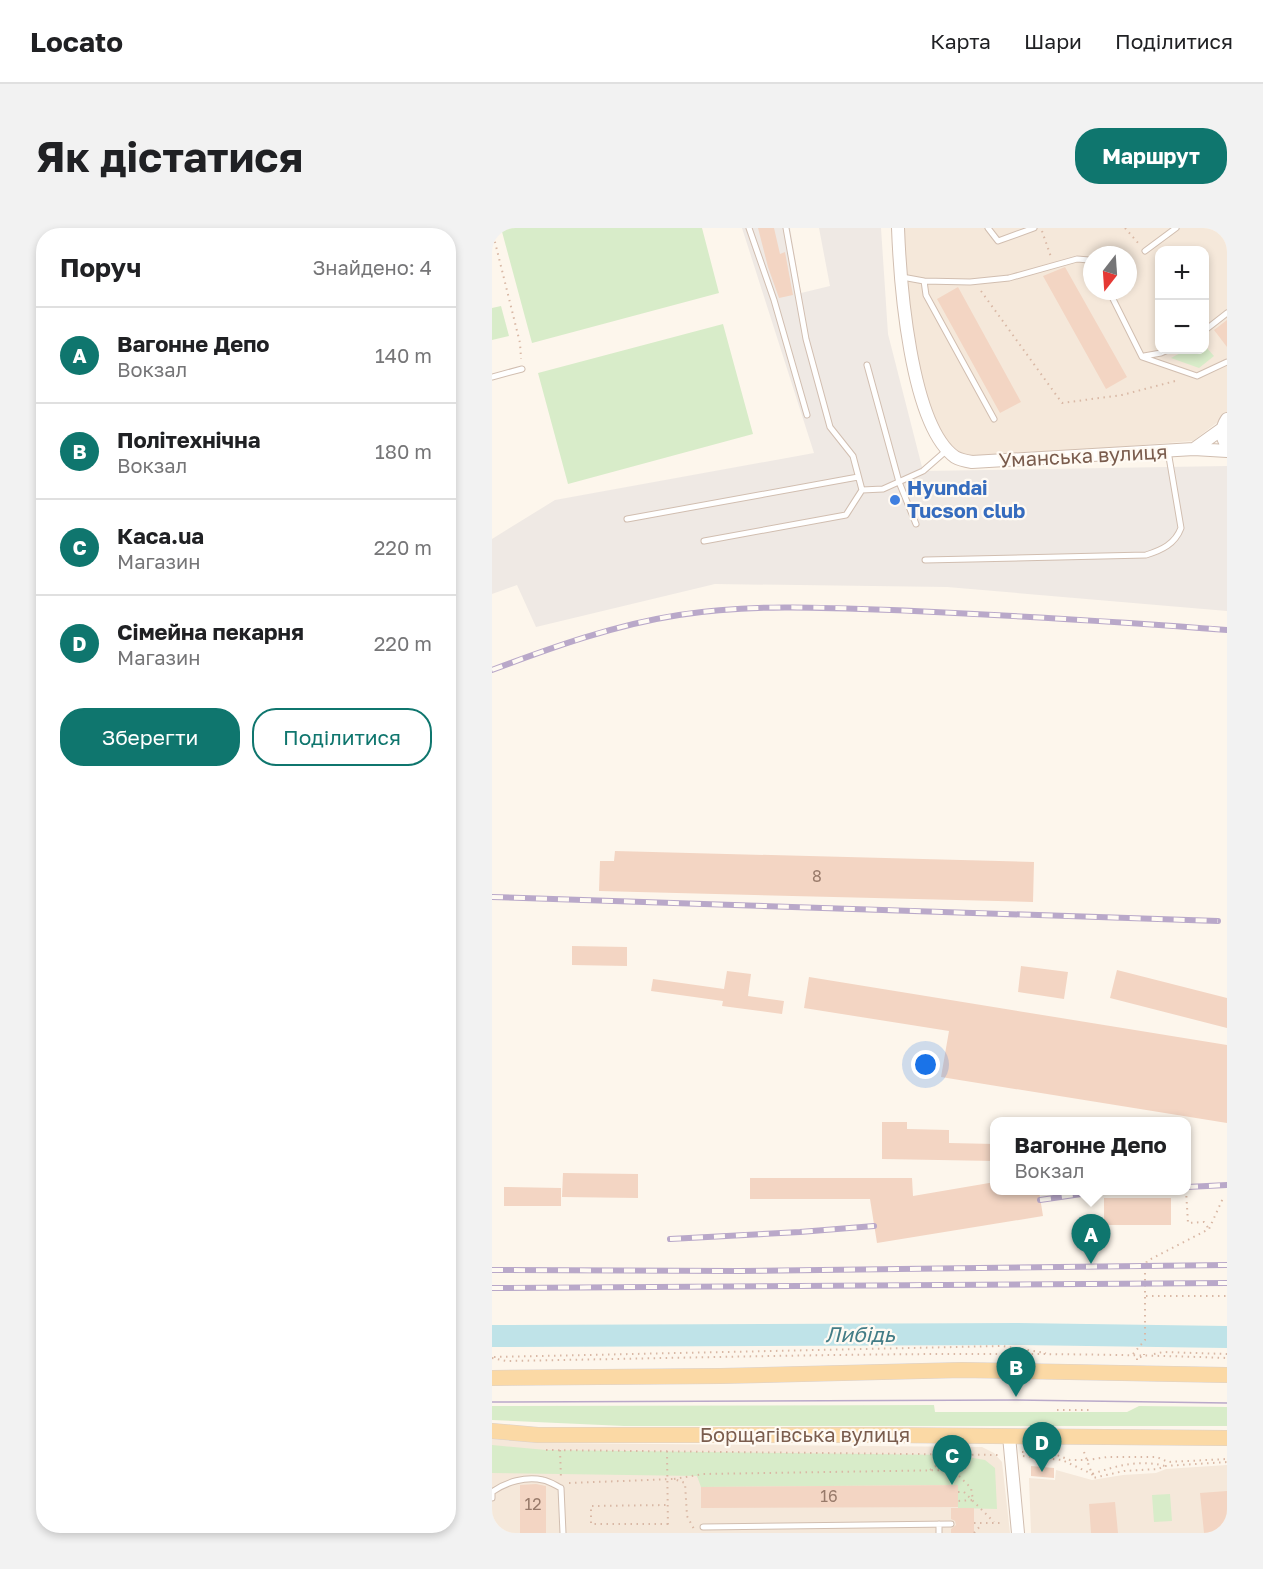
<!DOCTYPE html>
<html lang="uk">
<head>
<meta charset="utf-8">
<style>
  :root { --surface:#fff; --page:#f2f2f2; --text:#202124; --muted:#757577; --line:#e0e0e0; --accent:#0f766e }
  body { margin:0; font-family:"Golos Text",sans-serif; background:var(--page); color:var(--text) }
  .controls { position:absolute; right:18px; top:18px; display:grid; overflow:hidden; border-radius:12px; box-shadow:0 3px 9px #0003 }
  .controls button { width:54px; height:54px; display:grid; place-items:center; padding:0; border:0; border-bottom:2px solid var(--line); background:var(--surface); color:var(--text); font:30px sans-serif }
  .compass { position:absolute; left:591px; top:18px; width:54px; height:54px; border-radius:50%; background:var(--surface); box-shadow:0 3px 9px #0003; rotate:197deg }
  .you { position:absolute; left:434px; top:837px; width:21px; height:21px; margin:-15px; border:4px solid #fff; border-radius:50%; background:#1a73e8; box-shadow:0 0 0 9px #1a73e833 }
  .badge { display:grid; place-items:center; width:39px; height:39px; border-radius:50%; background:var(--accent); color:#fff; font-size:20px; font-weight:700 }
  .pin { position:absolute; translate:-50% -50px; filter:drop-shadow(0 2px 3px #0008) }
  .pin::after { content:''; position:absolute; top:32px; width:21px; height:18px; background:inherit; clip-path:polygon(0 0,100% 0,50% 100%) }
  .popup { position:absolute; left:498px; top:889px; width:201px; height:78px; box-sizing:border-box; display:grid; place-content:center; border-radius:12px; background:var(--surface); filter:drop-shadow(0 2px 4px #0005); font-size:20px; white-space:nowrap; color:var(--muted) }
  .popup b { font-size:22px; color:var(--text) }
  .popup::after { content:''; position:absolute; left:50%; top:100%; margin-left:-12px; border:12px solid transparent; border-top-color:var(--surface) }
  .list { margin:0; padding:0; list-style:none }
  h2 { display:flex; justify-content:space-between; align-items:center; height:78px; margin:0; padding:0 24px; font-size:26px }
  h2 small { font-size:20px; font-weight:400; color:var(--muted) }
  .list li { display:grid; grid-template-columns:39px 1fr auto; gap:18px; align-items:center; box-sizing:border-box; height:96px; padding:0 24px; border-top:2px solid var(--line) }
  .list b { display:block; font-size:22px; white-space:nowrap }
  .list p { margin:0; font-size:20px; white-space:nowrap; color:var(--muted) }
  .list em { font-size:20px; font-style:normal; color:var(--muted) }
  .actions { display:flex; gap:12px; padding:18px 24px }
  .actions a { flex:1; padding:14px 0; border:2px solid var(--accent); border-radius:24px; text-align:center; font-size:21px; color:var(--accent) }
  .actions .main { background:var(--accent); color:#fff }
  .map { position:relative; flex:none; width:735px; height:1305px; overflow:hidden; border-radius:24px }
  header { display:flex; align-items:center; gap:36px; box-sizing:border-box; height:84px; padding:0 30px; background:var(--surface); border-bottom:2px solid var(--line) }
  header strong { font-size:28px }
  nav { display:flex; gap:33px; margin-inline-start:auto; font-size:21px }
  .intro { display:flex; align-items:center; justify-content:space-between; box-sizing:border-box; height:144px; padding:0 36px }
  h1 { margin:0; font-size:42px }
  .button { padding:15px 27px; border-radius:24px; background:var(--accent); color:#fff; font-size:21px; font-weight:700 }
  main { display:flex; gap:36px; padding:0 36px }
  aside { flex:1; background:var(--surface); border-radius:24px; box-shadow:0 3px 9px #0003 }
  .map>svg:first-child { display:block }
  .residential { fill:#f5e8da; fill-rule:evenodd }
  .industrial { fill:#efe9e4 }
  .green { fill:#d8ecc9 }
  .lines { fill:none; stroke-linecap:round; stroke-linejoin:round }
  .river { stroke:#bfe3e8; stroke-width:22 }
  .building { fill:#f3d5c3 }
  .service-casing { stroke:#d1beb0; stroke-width:7 }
  .tertiary-casing { stroke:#d1beb0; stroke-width:14 }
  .primary-casing { stroke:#dad1cd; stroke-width:16 }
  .path { stroke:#d9b8a5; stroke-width:2; stroke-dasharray:1.5 4.5; stroke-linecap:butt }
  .service { stroke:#fff; stroke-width:5 }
  .tertiary { stroke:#fff; stroke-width:12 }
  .primary { stroke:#fbd9a5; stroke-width:15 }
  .tram { stroke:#b9a8c9; stroke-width:1.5 }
  .rail-casing { stroke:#b9a8c9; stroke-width:6 }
  .rail { stroke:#fffaf3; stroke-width:4; stroke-dasharray:11; stroke-linecap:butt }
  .shop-dot { fill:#3f7fe0; stroke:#fffaf3; stroke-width:2 }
  .labels { text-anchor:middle; stroke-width:4.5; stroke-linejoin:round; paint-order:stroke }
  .number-label { font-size:16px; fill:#987a6a }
  .street-label { font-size:20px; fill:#7a5c4d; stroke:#fffaf3 }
  .shop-label { font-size:20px; font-weight:bold; fill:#366cbe; stroke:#fffaf3; text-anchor:start }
  .water-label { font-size:21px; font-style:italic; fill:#437c86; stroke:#fffaf3 }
</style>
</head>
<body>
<header>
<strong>Locato</strong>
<nav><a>Карта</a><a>Шари</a><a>Поділитися</a></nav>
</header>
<div class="intro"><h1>Як дістатися</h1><a class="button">Маршрут</a></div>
<main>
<aside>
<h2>Поруч<small>Знайдено: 4</small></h2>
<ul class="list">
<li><span class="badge">A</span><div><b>Вагонне Депо</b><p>Вокзал</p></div><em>140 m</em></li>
<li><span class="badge">B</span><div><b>Політехнічна</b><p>Вокзал</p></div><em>180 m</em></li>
<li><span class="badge">C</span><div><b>Каса.ua</b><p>Магазин</p></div><em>220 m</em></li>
<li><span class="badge">D</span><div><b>Сімейна пекарня</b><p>Магазин</p></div><em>220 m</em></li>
</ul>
<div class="actions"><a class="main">Зберегти</a><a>Поділитися</a></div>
</aside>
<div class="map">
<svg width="735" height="1305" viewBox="0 0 735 1305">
  <rect width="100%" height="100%" fill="#fdf6ec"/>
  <path class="residential" d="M411 0H735V187L701 213 487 230 471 228 459 219 442 197 436 176 420 104 412 34ZM668 22H712V122H668ZM600 27H636V63H600Z
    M0 1210 55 1215 490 1219 502 1225 510 1234 518 1305H0Z
    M735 1237V1305H539L537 1250 563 1252 564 1242 600 1252 631 1247 664 1245 674 1241Z"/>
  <path class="industrial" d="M250 0H298L309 65 338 58 327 0H389L396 106 431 243 735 238V383L455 359 223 356 44 399 25 357 0 366V311L63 272 322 225Z"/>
  <path class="green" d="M9 0H210L227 65 40 115Z
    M9 78 17 108 0 112V80Z
    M231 96 261 206 76 256 46 145Z
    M713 118 722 128 707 140 679 130 694 122H712Z
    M442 1177 443 1184H635L647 1178 735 1179V1198H132L0 1192V1178Z
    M0 1217 54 1222 463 1227 493 1232 503 1240 505 1281 466 1280 465 1257 209 1259 205 1248 0 1245Z
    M678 1266 680 1293 662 1294 660 1267Z"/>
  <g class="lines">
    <path class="river" d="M0 1108 526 1106 735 1109"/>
  </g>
  <path class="building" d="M266 0H282L288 26 293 24 301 67 287 70 276 39Z
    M573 39 635 149 614 161 551 48Z
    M466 59 529 174 508 185 445 71Z
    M735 92V119L722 102Z
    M123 623 542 634 541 674 107 663 108 633H122Z
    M80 718 135 719V738L80 737Z
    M529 738 576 744 572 771 526 764Z
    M625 742 735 770V800L618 770Z
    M235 743 259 746 256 768 292 773 290 786 230 778 231 773 159 763 161 751 232 761Z
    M317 749 735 817V895L449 849 457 803 312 780Z
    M390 894H415V901L457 902V915L503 916V933L390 931Z
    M71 945 146 946V970L70 969Z
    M258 950H420L421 968 503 954V963H547L551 988 385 1015 378 971H258Z
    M12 959 69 960V978H12Z
    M612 970H679V997H612Z
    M539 1238 562 1240V1250L539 1248Z
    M44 1256 54 1258V1305H28V1257Z
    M466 1257V1279L209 1280V1259Z
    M735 1263V1305H712L708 1265Z
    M623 1274 626 1305H599L597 1276Z
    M459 1280H482V1305H459V1301L464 1297 463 1293 459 1291Z"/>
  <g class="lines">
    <defs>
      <path id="service" d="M257 0 282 72 315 187
        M496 0 506 13 542 0
        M653 23 684 0
        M410 49 432 53 434 67 502 191
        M432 53 478 54 517 50 585 31 597 32 600 35
        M617 63 650 129 705 148 735 134
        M712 103 735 85
        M652 128 669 125 676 122
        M375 137 407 254 424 296
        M0 149 30 141
        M370 262 391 261 431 243 455 222
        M135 291 366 249
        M212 313 354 287 370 262 361 228 338 199 314 111 294 0
        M433 332 654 327C670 322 683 316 689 300L676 223
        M0 1270V1264C14 1254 34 1248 51 1252 57 1253 63 1257 69 1260L71 1305
        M211 1299 459 1296
        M447 1305V1296"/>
      <path id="tertiary" d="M406 0C408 53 418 197 463 229 468 232 474 233 480 234L702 221 735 223
        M735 191C729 200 729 209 735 217
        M702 221 730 201
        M517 1208 526 1305"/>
      <path id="primary" d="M0 1150 228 1148 470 1142 735 1147
        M0 1203 46 1207H393L735 1210"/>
    </defs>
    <use href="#service" class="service-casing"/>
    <use href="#tertiary" class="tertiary-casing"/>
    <use href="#primary" class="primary-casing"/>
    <path class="path" d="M633 0 647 16
      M0 2 28 115 29 131
      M550 3 559 29
      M489 63 570 175 630 167 687 152
      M694 962 696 995 712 994 717 1001
      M654 1068H735
      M641 1126 653 1112V1038L655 1033 717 1001 732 968
      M662 1126 671 1124 735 1126
      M2 1129 510 1118 554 1125
      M0 1130 14 1133C254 1129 495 1121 735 1130
      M645 1132V1129H652V1126
      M565 1182H599
      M54 1222 507 1227
      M68 1222 69 1251
      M175 1223 176 1301
      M530 1224 562 1226 578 1232H596L615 1229H665L676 1234 735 1231
      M592 1224 600 1246C624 1238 647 1231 673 1238
      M531 1228 570 1232 600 1246 601 1250 632 1243 666 1241 673 1238 735 1234
      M438 1242 463 1225
      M182 1251 211 1246 461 1242 479 1260 481 1272 466 1273
      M77 1255 182 1251 193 1255 195 1288 202 1301
      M466 1264H472L502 1294
      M482 1295H511
      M176 1296H99V1278L176 1277
      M482 1305 490 1296"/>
    <use href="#service" class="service"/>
    <use href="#tertiary" class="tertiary"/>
    <use href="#primary" class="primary"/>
    <path class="tram" d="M0 1174 524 1172 735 1175"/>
    <defs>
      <path id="rail" d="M0 442C61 419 122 397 187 387 264 375 345 380 422 383 527 388 631 394 735 402
        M0 669 726 693
        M695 959 735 957
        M548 972 603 964 626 962
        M178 1011 308 1004 382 998
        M0 1042 246 1043 735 1037
        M0 1060 735 1055"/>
    </defs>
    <use href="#rail" class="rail-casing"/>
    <use href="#rail" class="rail"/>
  </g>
  <circle class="shop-dot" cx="403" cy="272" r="6"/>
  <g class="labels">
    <g class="number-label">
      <text x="325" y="654">8</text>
      <text x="337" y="1274">16</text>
      <text x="41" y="1282">12</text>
    </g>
    <g class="street-label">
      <text transform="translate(591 228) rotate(-3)" y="7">Уманська вулиця</text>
      <text x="313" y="1214">Борщагівська вулиця</text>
    </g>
    <g class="shop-label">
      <text x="415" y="267">Hyundai<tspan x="415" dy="23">Tucson club</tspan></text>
    </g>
    <g class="water-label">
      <text x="368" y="1114">Либідь</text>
    </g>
  </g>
</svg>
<div class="controls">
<button>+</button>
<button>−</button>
</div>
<svg class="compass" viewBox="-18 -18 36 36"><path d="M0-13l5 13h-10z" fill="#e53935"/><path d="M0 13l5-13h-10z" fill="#757577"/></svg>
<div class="you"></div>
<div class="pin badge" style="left:599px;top:1036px">A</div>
<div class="popup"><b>Вагонне Депо</b>Вокзал</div>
<div class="pin badge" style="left:524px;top:1169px">B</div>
<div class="pin badge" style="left:460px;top:1257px">C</div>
<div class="pin badge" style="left:550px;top:1244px">D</div>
</div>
</main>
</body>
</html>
